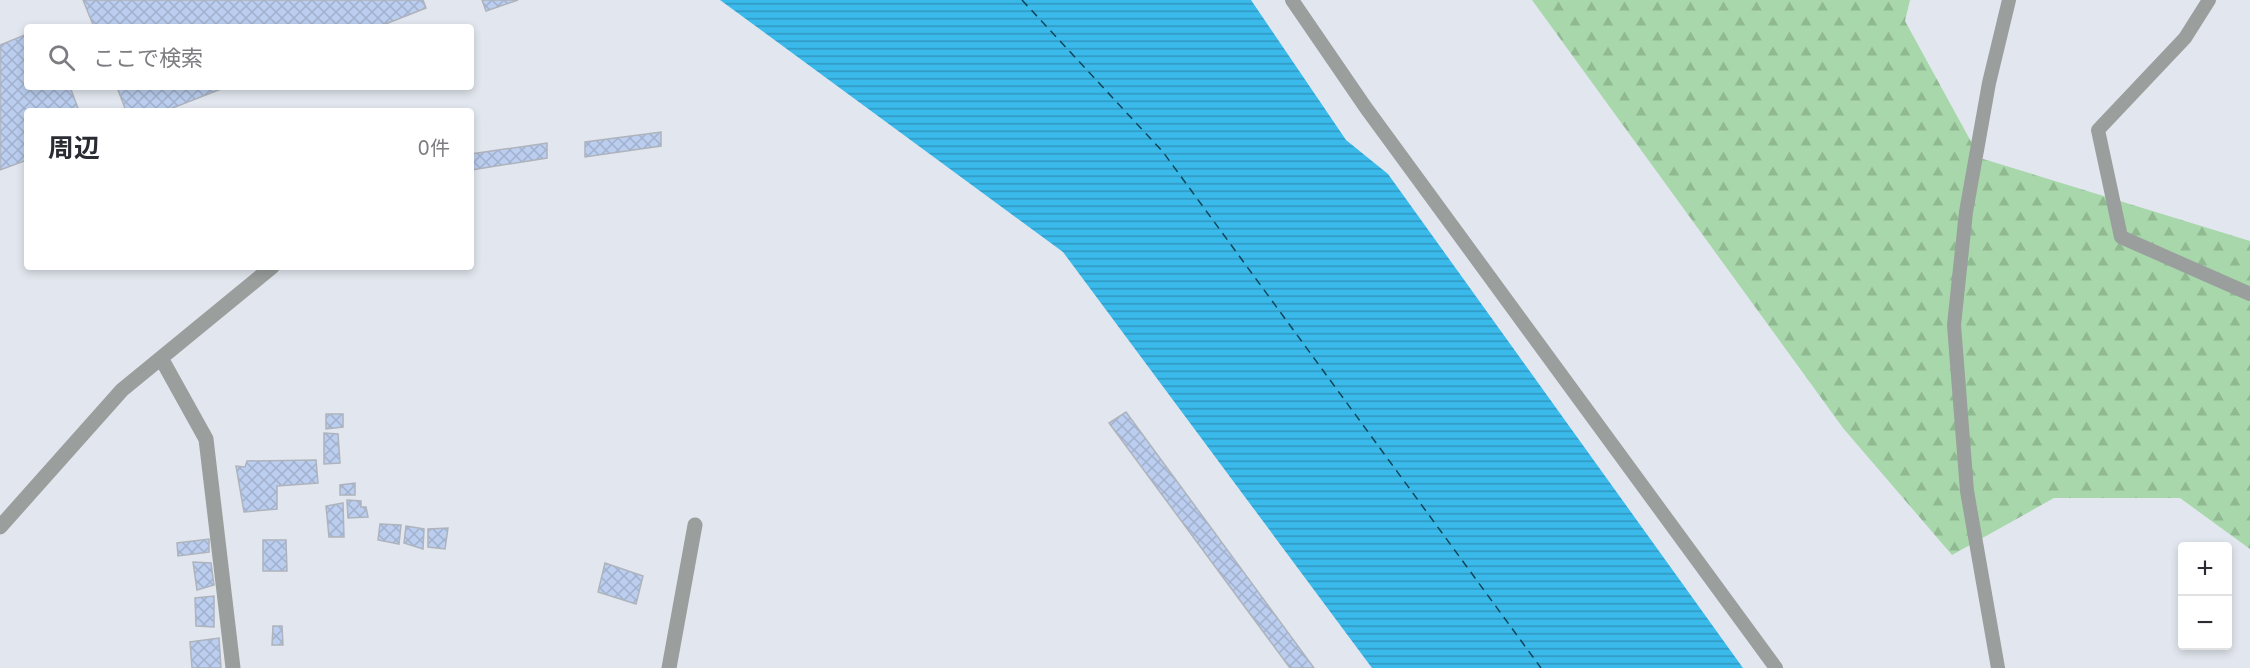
<!DOCTYPE html>
<html lang="ja">
<head>
<meta charset="utf-8">
<style>
  :root { --surface:#fff; --page:#f2f2f3; --text:#2b2b33; --muted:#7c7c81; --line:#e1e1e2 }
  body { margin:0; font-family:Overpass,"Noto Sans JP",sans-serif; background:var(--page); color:var(--text) }
  .controls { position:absolute; right:18px; bottom:18px; display:grid; overflow:hidden; border-radius:6px; box-shadow:0 3px 9px #0003 }
  .controls button { width:54px; height:54px; display:grid; place-items:center; padding:0; border:0; border-bottom:2px solid var(--line); background:var(--surface); color:var(--text); font:30px sans-serif }
  .list { margin:0; padding:0; list-style:none }
  h2 { display:flex; justify-content:space-between; align-items:center; height:78px; margin:0; padding:0 24px; font-size:26px }
  h2 small { font-size:20px; font-weight:400; color:var(--muted) }
  .icon { flex:none; width:33px; height:33px; fill:none; stroke:currentColor; stroke-width:2; stroke-linecap:round; stroke-linejoin:round }
  .map { position:relative; flex:none; width:2250px; height:668px; overflow:hidden }
  .search { position:absolute; background:var(--surface); box-shadow:0 3px 9px #0003; left:24px; top:24px; width:450px; height:66px; display:flex; align-items:center; gap:15px; box-sizing:border-box; padding:0 21px; border-radius:6px; color:var(--muted); font-size:22px }
  .panel { position:absolute; background:var(--surface); box-shadow:0 3px 9px #0003; left:24px; top:108px; width:450px; height:162px; border-radius:6px }
  .map>svg:first-child { display:block }
  .forest { fill:url(#forest-firs) }
  .water { fill:url(#water-rules) }
  .lines { fill:none; stroke-linecap:round; stroke-linejoin:round }
  .ferry { stroke:#11465a; stroke-width:1.5; stroke-dasharray:8 6; stroke-linecap:butt }
  .building { fill:url(#building-cross-hatch); stroke:#aeb3bc; stroke-width:1.5 }
  .lane { stroke:#9a9e9c; stroke-width:14 }
  .street { stroke:#9a9e9c; stroke-width:15 }
</style>
</head>
<body>
<div class="map">
<svg width="2250" height="668" viewBox="0 0 2250 668">
  <defs>
    <pattern id="forest-firs" width="22" height="20" patternUnits="userSpaceOnUse" patternTransform="scale(1.5)"><rect width="22" height="20" fill="#a7d7aa"/><path d="M5 1l3.5 6h-7zM16 11l3.5 6h-7z" fill="#90b992"/></pattern>
    <pattern id="water-rules" width="6" height="5" patternUnits="userSpaceOnUse" patternTransform="scale(1.5)"><rect width="6" height="5" fill="#3abaeb"/><path d="M0 2.5h6" fill="none" stroke="#3197bf"/></pattern>
    <pattern id="building-cross-hatch" width="8" height="8" patternUnits="userSpaceOnUse" patternTransform="scale(1.5)"><rect width="8" height="8" fill="#bbceef"/><path d="M0 0l8 8M0 8l8-8" fill="none" stroke="#a1b1cd"/></pattern>
  </defs>
  <rect width="100%" height="100%" fill="#e2e7ef"/>
  <path class="forest" d="M1532 0H1910L1905 21 1980 158 2250 241V549L2180 498H2054L1952 555 1843 428Z"/>
  <path class="water" d="M720 0H1251L1346 140 1388 174 1743 668H1372L1063 252Z"/>
  <g class="lines">
    <path class="ferry" d="M1022 0 1163 152 1541 668"/>
  </g>
  <path class="building" d="M83 0H423L426 8 378 27H94Z
    M482 0H518L486 11Z
    M27 34V87H70L79 111H27V160L0 170V45Z
    M117 87H226L165 111H126Z
    M661 132V146L585 157V142Z
    M547 143V158L471 170V154Z
    M1126 412 1314 668H1290L1109 423Z
    M326 414H343V427L326 429Z
    M324 433 338 434 340 463 324 464Z
    M316 460 318 483 277 486V509L244 512 236 466 245 467 247 461Z
    M355 483V495H340V485Z
    M347 500 361 501V507H366L368 517 348 518Z
    M343 503 344 537H329L326 506Z
    M380 524 401 525 399 544 378 540Z
    M406 526 424 529 423 549 404 543Z
    M448 528 445 549 428 547V529Z
    M209 539V552L178 556 177 543Z
    M263 540H286L287 571H263Z
    M193 562 211 563 214 585 197 590Z
    M605 563 643 576 636 604 598 592Z
    M214 596V627L196 626 195 598Z
    M273 626H282L283 645H272Z
    M219 638 221 668H192L190 642Z"/>
  <g class="lines">
    <path class="lane" d="M1292 0 1366 108 1776 668
      M2209 0 2185 38 2098 130 2121 237 2250 294
      M1998 668 1967 491 1954 325 1966 212 1989 83 2009 0"/>
    <path class="street" d="M161 358 206 439 233 668
      M0 527 122 390 272 267
      M669 668 695 525"/>
  </g>
</svg>
<div class="controls">
<button>+</button>
<button>−</button>
</div>
<div class="search"><svg class="icon" aria-label="search" viewBox="0 0 24 24"><circle cx="10" cy="10" r="6"/><path d="M15 15l6 6"/></svg>ここで検索</div>
<section class="panel">
<h2>周辺<small>0件</small></h2>
<ul class="list">
</ul>
</section>
</div>
</body>
</html>
